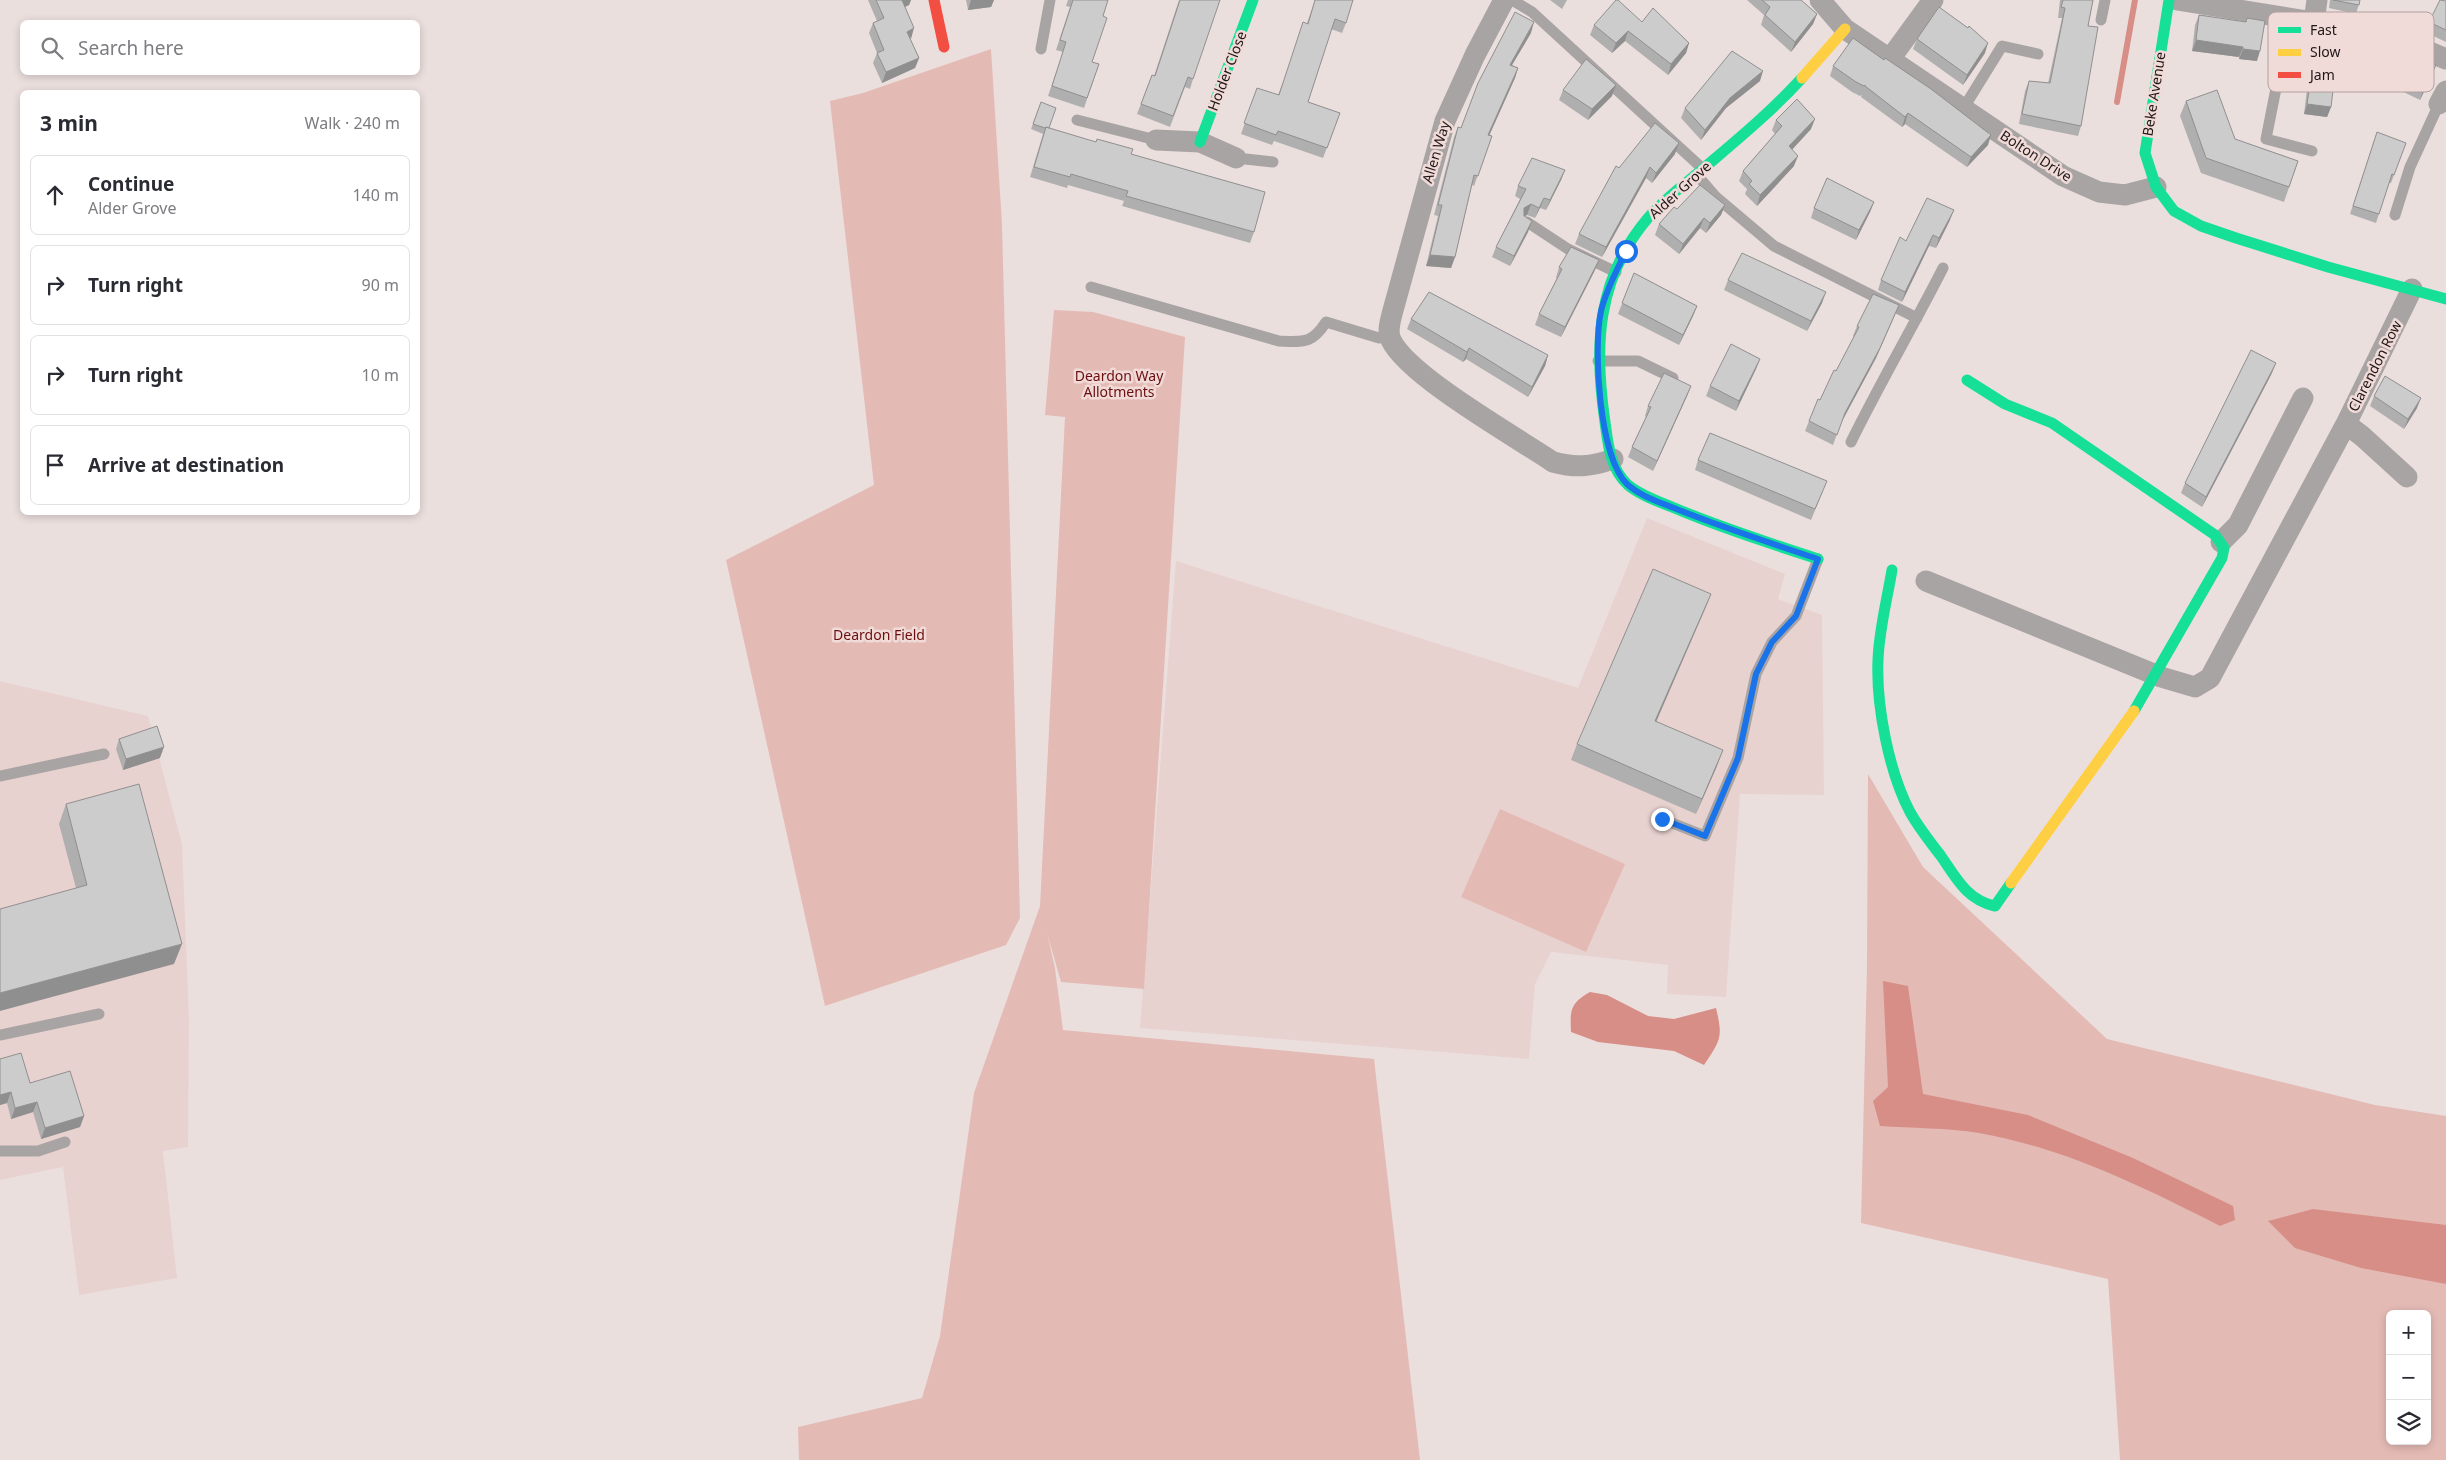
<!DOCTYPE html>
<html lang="en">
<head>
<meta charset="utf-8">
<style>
  :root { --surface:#fff; --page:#f2f2f3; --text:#2b2b33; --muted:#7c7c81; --line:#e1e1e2 }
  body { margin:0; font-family:"Noto Sans",sans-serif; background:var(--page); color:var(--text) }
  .controls { position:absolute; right:15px; bottom:15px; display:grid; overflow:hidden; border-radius:8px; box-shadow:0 2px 8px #0003 }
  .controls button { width:45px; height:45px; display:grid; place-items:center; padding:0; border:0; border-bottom:1px solid var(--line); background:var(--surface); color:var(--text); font:25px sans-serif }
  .stop { position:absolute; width:15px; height:15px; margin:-11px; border:4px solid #1a73e8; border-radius:50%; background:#fff }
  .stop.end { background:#1a73e8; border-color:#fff; box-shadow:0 1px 5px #0008 }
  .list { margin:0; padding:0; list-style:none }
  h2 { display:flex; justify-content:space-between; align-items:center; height:65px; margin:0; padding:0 20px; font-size:21px }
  h2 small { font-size:16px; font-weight:400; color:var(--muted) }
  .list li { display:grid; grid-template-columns:32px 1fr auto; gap:15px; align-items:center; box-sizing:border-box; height:80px; margin:0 10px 10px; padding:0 10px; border:1px solid var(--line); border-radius:8px }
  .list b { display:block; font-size:19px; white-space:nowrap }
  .list p { margin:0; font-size:16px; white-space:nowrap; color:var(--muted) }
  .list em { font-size:16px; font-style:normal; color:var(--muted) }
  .icon { flex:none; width:28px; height:28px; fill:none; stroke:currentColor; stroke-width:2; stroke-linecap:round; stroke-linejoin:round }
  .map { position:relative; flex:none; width:2446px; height:1460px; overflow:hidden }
  .search { position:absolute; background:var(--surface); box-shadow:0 2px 8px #0003; left:20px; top:20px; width:400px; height:55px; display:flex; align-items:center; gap:12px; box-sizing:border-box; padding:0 18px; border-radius:8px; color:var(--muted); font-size:19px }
  .panel { position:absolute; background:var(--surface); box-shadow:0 2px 8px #0003; left:20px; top:90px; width:400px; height:425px; border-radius:8px }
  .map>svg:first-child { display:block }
  .built { fill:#e8d2d0 }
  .green { fill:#e4bab5; fill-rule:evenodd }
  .water { fill:#d78e87 }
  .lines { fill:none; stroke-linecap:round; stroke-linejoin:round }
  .stream { stroke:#d78e87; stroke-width:6 }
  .lane { stroke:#a9a4a4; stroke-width:11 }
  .street { stroke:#a9a4a4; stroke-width:21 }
  .fast { stroke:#16e098; stroke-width:11 }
  .slow { stroke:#ffcf43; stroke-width:11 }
  .jam { stroke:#f24e42; stroke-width:11 }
  .wall { fill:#b0afaf }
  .shaded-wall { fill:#908f8f }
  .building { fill:#cdcccc; stroke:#908f8f }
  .route { stroke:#1a73e8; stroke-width:6 }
  .labels { text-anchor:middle; stroke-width:5; stroke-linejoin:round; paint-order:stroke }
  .street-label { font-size:14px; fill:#1e1716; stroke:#f1dbd8 }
  .park-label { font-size:14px; fill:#6b0e0f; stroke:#f1dbd8 }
  .key { fill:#f1dbd8; stroke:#b2a09e; stroke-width:1 }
  .key-label { font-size:14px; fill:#1e1716 }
</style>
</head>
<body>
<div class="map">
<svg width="2446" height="1460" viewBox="0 0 2446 1460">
  <rect width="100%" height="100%" fill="#ebdfde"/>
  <path class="built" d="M1647 518 1785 574 1778 599 1822 615 1824 795 1740 794 1726 997 1667 994 1668 965 1551 952 1535 984 1529 1059 1140 1028 1176 561 1578 688Z
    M0 681 148 716 182 844 189 1018 188 1147 163 1151 177 1278 79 1295 63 1167 0 1180Z"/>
  <path class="green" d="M991 49 1002 224 1020 918 1006 945 825 1006 726 560 874 485 830 101 863 93Z
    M1054 310 1093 312 1185 337 1144 989 1061 982 1047 933 1055 968 1063 1030 1374 1059 1420 1460H799L798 1427 922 1398 940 1336 974 1093 1040 906 1065 417 1045 415Z
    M1868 774 1923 867 2107 1039 2375 1105 2446 1116V1460H2120L2108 1279 1861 1223 1867 966ZM2390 1314H2427V1441H2390Z
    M1500 809 1625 864 1586 952 1461 897Z"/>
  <path class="water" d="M1883 981 1908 986 1923 1094 2028 1115 2133 1158 2233 1206 2235 1220 2220 1226C2143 1187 2065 1148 1979 1133 1947 1128 1912 1128 1880 1126L1873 1101 1888 1087Z
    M1590 992 1607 995 1648 1016 1674 1019 1716 1008C1723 1037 1721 1040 1704 1065L1674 1051 1598 1042 1571 1032C1570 1011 1570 1003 1590 992Z
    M2313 1209 2446 1225V1284L2361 1268 2295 1248 2268 1221Z"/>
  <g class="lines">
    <path class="stream" d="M2117 102 2135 0"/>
    <path class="lane" d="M1512 0 1532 12 1703 169
      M2287 17 2285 43 2266 139 2312 151
      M2101 20 2105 0
      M1041 49 1050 0
      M1963 109 2002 46 2038 54
      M1077 120 1156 140
      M1236 158 1273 162
      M1697 175 1716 197 1774 246 1917 318
      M2395 215 2410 167 2439 104
      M1527 222 1568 249 1616 272
      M1091 287 1279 341C1304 342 1312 344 1326 322L1379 338 1389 335
      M1598 361H1638L1673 378
      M1851 442C1880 383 1913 327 1943 268
      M0 776 104 754
      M1662 819 1705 836 1738 758 1756 674 1772 642 1796 616 1818 559
      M0 1035 99 1014
      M0 1151H38L65 1142"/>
    <path class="street" d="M1504 0 1475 55 1445 121 1392 314C1390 322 1387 332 1391 340 1408 376 1516 437 1553 462 1575 468 1591 467 1613 459
      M1820 0 1845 29 2063 176 2099 192 2125 195 2156 187
      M2177 0 2387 34 2446 59
      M2314 22 2317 0
      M1890 59 1933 0
      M2439 104 2446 91
      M1156 140 1200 142 1236 158
      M2407 477 2362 436 2346 424 2412 289
      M2221 542 2238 525 2303 398
      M1926 581 2161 677 2195 687 2210 678 2346 424"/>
    <path class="fast" d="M2169 0 2145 153 2156 187 2174 211 2201 226 2236 238 2328 267 2446 299
      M1802 78C1772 111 1738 139 1704 168 1685 184 1664 199 1648 218 1596 279 1594 347 1605 422 1608 444 1610 469 1628 485 1640 495 1657 501 1672 507 1719 527 1769 543 1818 559
      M1200 142 1253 0
      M1967 380 2005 404 2052 423 2215 535 2224 548 2222 558 2134 711
      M1892 570C1887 600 1879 630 1878 660 1876 706 1889 772 1910 812 1919 828 1930 842 1941 856 1956 878 1967 900 1995 906L2011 883"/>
    <path class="slow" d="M1802 78 1845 29
      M2011 883 2134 711"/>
    <path class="jam" d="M934 0 944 47"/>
  </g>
  <path class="wall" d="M868 0H911L909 5 905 7 910 39 919 58 915 68 882 83 873 63 877 53 869 33 873 23 877 21Z
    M966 0H994L991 7 968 10Z
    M1068 0H1108L1103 16 1092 62 1099 64 1084 108 1048 96 1063 52 1056 50 1070 7 1066 6Z
    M1179 0 1193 79 1190 89 1185 87 1170 127 1137 114 1152 75 1154 76Z
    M1315 0 1346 23 1342 33 1331 29 1308 102 1340 113 1323 158 1274 141 1272 145 1241 134 1257 88 1278 95 1307 23Z
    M1550 0H1567L1562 9Z
    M1747 0H1801L1817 14 1813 24 1791 52 1761 25 1764 15Z
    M2060 0H2093L2088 26 2081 126 2078 136 2019 124 2025 91 2029 81 2048 83 2062 18H2058Z
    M2330 0H2360L2356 14 2329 8Z
    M2446 1V42L2425 32 2429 22Z
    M2199 15 2246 22 2247 18 2257 61 2239 59V57L2192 51 2195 25Z
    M1642 22 1689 43 1686 53 1668 75 1625 41 1612 53 1590 35 1594 25Z
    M1531 33 1512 65 1518 68 1515 78 1489 135 1492 136 1474 186 1472 185 1455 257 1451 268 1426 266 1438 216 1434 215 1454 137 1458 127 1461 128Z
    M1917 39 1985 53 1963 85 1913 49Z
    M1833 66 1988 145 1967 167 1905 124 1902 127 1861 97 1862 95 1860 96 1852 92 1830 76Z
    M2312 71 2331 107 2327 117 2304 114 2308 81Z
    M2390 74 2432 75 2420 100 2387 84Z
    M1760 81 1726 108 1701 140 1681 118 1685 108Z
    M1563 90 1612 96 1588 120 1559 100Z
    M2186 101 2235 139 2298 161 2284 202 2201 173 2180 116Z
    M1041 102 1049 128 1131 154 1254 232 1250 243 1122 206 1124 201 1068 185 1067 188 1030 177 1043 134 1031 129Z
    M1776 120 1811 129 1792 150 1794 166 1757 206 1745 194 1747 189 1739 181 1743 171 1775 134 1772 130Z
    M2374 141 2406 143 2391 183H2389L2376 223 2350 214Z
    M1675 154 1652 183 1646 178 1602 257 1575 244 1579 234 1619 168Z
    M1565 170 1561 180 1546 210 1540 208 1535 218 1527 215 1525 216 1528 232 1510 266 1492 257 1496 247 1520 199 1515 196 1518 186Z
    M1874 202 1870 212 1856 240 1811 218 1814 208Z
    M1725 205 1721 215 1706 233 1700 228 1679 254 1655 235 1659 224 1677 209Z
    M1950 220 1936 248 1929 246 1902 302 1878 290 1881 280 1906 241Z
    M1559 267 1595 270 1561 337 1535 325 1539 314 1557 278H1556Z
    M1634 273 1697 306 1693 316 1679 345 1618 314Z
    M1728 280 1822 303 1807 331 1724 290Z
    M1895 315 1876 358 1841 423 1833 445 1805 431 1809 421 1854 337 1853 336 1857 326Z
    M1411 319 1548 355 1545 366 1528 397 1466 359 1463 362 1407 329Z
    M1760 359 1756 369 1736 411 1706 396 1710 386Z
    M2272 373 2202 507 2181 493 2185 483Z
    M1691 386 1687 396 1653 471 1628 457 1632 447 1646 417 1645 416 1648 406Z
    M2374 396 2417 408 2404 429 2370 406Z
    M1698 460 1823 491 1811 520 1695 470Z
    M1711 594 1705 609 1656 721 1717 766 1696 814 1571 760 1577 744Z
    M119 739 160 758 123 770 116 749Z
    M66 804 174 964 76 888 59 824Z
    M0 1059 30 1083 84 1116 80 1127 41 1139 33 1112 11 1119 7 1103 0 1105Z"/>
  <path class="shaded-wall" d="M902 0H911L909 5 898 10Z
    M971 0H994L991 7 968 10Z
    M1817 14 1813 24 1791 52 1795 42Z
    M1534 22 1531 33 1506 75 1510 65Z
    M914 28 911 39 907 32Z
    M1628 31 1625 41 1612 53 1616 43Z
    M2196 40 2243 47 2239 57 2192 51Z
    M1689 43 1686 53 1668 75 1671 64Z
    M1988 43 1985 53 1963 85 1967 75Z
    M2243 49 2260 51 2257 61 2239 59Z
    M919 58 915 68 882 83 886 72Z
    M2436 65 2432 75 2420 100 2423 90Z
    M1518 68 1515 78 1485 145 1488 135Z
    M1763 71 1760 81 1726 108 1701 140 1705 130 1730 98Z
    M1616 85 1612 96 1588 120 1592 109Z
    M2307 104 2331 107 2327 117 2304 114Z
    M1908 113 1905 124 1902 127 1905 117Z
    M1815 119 1811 129 1785 157 1789 146Z
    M1991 135 1988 145 1967 167 1971 157Z
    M1679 143 1675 154 1652 183 1656 173Z
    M1798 156 1794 166 1757 206 1760 195Z
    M1650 167 1646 178 1602 257 1606 247Z
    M1565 170 1561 180 1546 210 1550 200Z
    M1544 198 1540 208 1535 218 1539 208Z
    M1874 202 1870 212 1856 240 1859 230Z
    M1531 204 1527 215 1521 218 1524 208Z
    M1725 205 1721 215 1706 233 1710 223Z
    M1954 210 1950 220 1936 248 1939 238Z
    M1704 218 1700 228 1679 254 1683 244Z
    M1532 221 1528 232 1510 266 1514 256Z
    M1933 235 1929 246 1902 302 1905 292Z
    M1430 255 1455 257 1451 268 1426 266Z
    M1599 260 1595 270 1561 337 1565 327Z
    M1826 292 1822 303 1807 331 1811 321Z
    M1899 305 1876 358 1841 423 1845 413Z
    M1697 306 1693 316 1679 345 1683 335Z
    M1469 348 1466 359 1463 362 1467 352Z
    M1548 355 1545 366 1528 397 1532 387Z
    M1760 359 1756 369 1736 411 1739 401Z
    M2276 363 2272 373 2202 507 2206 497Z
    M1691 386 1687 396 1653 471 1657 461Z
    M2421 398 2417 408 2404 429 2408 419Z
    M1711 594 1705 609 1650 736 1655 721Z
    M164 747 160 758 123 770 126 759Z
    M1723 750 1717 766 1696 814 1702 799Z
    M182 944 174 964 0 1011V993Z
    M11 1092 7 1103 0 1105V1095Z
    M37 1102 33 1112 11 1119 15 1108Z
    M84 1116 80 1127 41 1139 45 1128Z"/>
  <path class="building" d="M876 0H902L914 28 907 32 919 58 886 72 877 53 884 50 873 23 884 18Z
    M1073 0H1108L1103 16 1107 18 1092 62 1099 64 1087 98 1052 86 1066 42 1060 40Z
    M1180 0H1220L1193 79 1188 77 1173 116 1141 104 1152 75 1155 76Z
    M1315 0H1353L1346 23 1335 19 1308 102 1340 113 1327 148 1278 131 1276 135 1244 123 1257 88 1279 95 1303 22 1308 24Z
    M1616 0H1618L1642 22 1653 8 1689 43 1671 64 1628 31 1616 43 1594 25Z
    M1762 0H1801L1817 14 1795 42 1765 15 1770 7Z
    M2063 0H2093L2088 26 2098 27 2081 126 2022 114 2029 81 2050 83 2065 8 2061 7Z
    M2333 0H2360L2359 5Z
    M2440 0 2446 1V30L2429 22Z
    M1939 7 1968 28 1969 26 1988 43 1967 75 1917 39Z
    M1515 12 1534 22 1510 65 1518 68 1488 135 1492 136 1478 176 1474 175 1455 257 1430 255 1442 205H1438L1458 127 1461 128 1478 83Z
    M2199 15 2246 22 2247 18 2265 21 2260 51 2243 49V47L2196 40Z
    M1853 38 1884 60 1885 58 1931 89 1991 135 1971 157 1908 113 1905 117 1865 86V85L1864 86 1856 82 1833 66Z
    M2403 48 2436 65 2423 90 2390 74Z
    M1732 51 1763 71 1730 98 1705 130 1685 108Z
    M1586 59 1616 85 1592 109 1563 90Z
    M2312 71 2335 74 2331 107 2307 104Z
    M2217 90 2235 139 2298 161 2289 187 2206 158 2186 101Z
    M1797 99 1815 119 1789 146 1798 156 1760 195 1749 184 1752 181 1743 171 1782 126 1776 120Z
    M1041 102 1056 108 1049 128 1046 127 1045 128 1033 124Z
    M1655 123 1679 143 1656 173 1650 167 1606 247 1579 234 1616 166 1619 168Z
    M1046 127 1096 142 1097 139 1133 149 1131 154 1265 192 1254 232 1126 196 1128 191 1071 174 1070 177 1034 167Z
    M2377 132 2406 143 2394 175 2392 174 2379 214 2353 206Z
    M1532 158 1565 170 1550 200 1544 198 1539 208 1531 204 1524 208V216L1532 221 1514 256 1496 247 1526 189 1518 186Z
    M1827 178 1874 202 1859 230 1814 208Z
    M1700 185 1725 205 1710 223 1704 218 1683 244 1659 224 1674 207 1677 209Z
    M1927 198 1954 210 1939 238 1933 235 1905 292 1881 280 1900 237 1906 241Z
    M1571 247 1599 260 1565 327 1539 314 1562 269 1559 267Z
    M1742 253 1826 292 1811 321 1728 280Z
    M1634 273 1697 306 1683 335 1622 303Z
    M1429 292 1548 355 1532 387 1469 348 1467 352 1411 319Z
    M1873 294 1899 305 1880 348 1845 413 1837 435 1809 421 1818 399 1820 400 1834 370 1836 371 1859 327 1857 326Z
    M1731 344 1760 359 1739 401 1710 386Z
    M2251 350 2276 363 2206 497 2185 483Z
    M1664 373 1691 386 1657 461 1632 447 1651 407 1648 406Z
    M2385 376 2421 398 2408 419 2374 396Z
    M1710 433 1827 481 1815 509 1698 460Z
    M1653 569 1711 594 1655 721 1723 750 1702 799 1577 744Z
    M157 726 164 747 126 759 119 739Z
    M139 784 182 944 0 993V909L87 885 66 804Z
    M21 1053 30 1083 70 1071 84 1116 45 1128 37 1102 15 1108 11 1092 0 1095V1059Z"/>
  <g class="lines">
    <path class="route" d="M1626 251C1617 270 1606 290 1601 311 1593 348 1599 457 1627 484 1640 496 1659 502 1674 508 1721 527 1770 543 1818 559L1796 616 1772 642 1756 674 1738 758 1705 836 1662 819"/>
  </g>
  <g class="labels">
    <g class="street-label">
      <text transform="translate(1227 71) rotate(-69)" y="5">Holder Close</text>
      <text transform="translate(2154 94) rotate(-81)" y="5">Beke Avenue</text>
      <text transform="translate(1436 152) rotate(-73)" y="5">Allen Way</text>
      <text transform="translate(2036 156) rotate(33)" y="5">Bolton Drive</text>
      <text transform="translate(1680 190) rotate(-42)" y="5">Alder Grove</text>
      <text transform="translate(2375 366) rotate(-63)" y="5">Clarendon Row</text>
    </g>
    <g class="park-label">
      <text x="1119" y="381">Deardon Way<tspan x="1119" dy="16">Allotments</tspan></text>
      <text x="879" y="640">Deardon Field</text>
    </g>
  </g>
  <rect x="2268" y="12" width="166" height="80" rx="8" class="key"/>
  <rect x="2278" y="27" width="23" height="6" fill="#16e098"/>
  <rect x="2278" y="49" width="23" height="7" fill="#ffcf43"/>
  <rect x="2278" y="72" width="23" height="6" fill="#f24e42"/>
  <g class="key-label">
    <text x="2310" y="35">Fast</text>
    <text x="2310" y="57">Slow</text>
    <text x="2310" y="80">Jam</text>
  </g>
</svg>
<div class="controls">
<button>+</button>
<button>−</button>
<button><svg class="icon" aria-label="layers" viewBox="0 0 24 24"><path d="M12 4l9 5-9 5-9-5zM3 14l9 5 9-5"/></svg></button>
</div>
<div class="stop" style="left:1626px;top:251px"></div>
<div class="stop end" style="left:1662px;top:819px"></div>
<div class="search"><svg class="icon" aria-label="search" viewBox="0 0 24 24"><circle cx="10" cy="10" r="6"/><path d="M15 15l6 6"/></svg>Search here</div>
<section class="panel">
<h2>3 min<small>Walk · 240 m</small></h2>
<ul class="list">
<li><svg class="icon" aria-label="ahead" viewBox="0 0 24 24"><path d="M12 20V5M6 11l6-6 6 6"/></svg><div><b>Continue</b><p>Alder Grove</p></div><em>140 m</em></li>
<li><svg class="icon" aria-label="right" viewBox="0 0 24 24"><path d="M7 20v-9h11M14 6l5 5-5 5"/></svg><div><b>Turn right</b></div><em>90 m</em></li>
<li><svg class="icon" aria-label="right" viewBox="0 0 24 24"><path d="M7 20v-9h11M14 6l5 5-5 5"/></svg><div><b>Turn right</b></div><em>10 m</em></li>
<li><svg class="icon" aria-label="arrive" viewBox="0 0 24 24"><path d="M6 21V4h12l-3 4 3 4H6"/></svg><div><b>Arrive at destination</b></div></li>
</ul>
</section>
</div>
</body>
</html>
